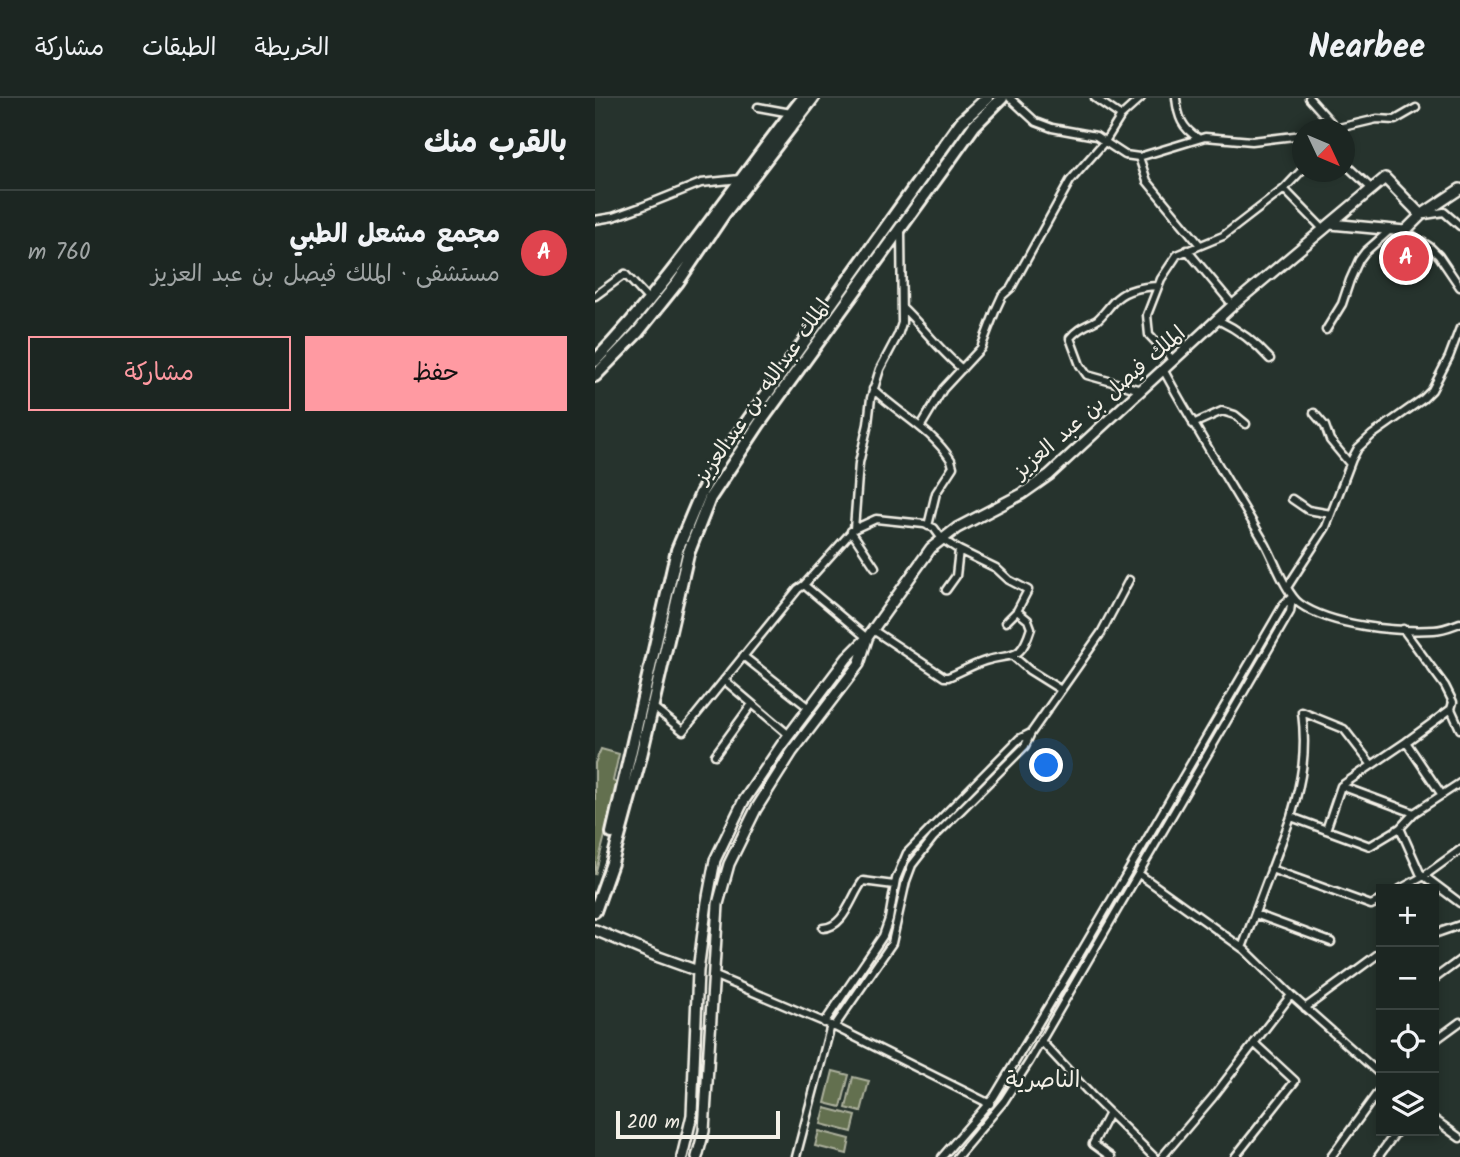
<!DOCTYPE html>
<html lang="ar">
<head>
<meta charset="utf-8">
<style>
  :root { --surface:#1c2622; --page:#252e2a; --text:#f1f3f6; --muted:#a0a5a5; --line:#3a4340; --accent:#ff9aa2 }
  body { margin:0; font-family:Kalam,"Playpen Sans Arabic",sans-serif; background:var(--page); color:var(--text); direction:rtl }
  .controls { position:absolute; right:21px; bottom:21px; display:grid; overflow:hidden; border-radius:0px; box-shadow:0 4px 10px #0003 }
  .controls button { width:63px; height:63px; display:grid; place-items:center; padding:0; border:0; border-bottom:2px solid var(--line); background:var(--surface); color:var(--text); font:35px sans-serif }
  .compass { position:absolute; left:697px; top:21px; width:63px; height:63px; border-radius:50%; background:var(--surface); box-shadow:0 4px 10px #0003; rotate:134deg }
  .scale { position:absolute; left:21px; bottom:18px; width:164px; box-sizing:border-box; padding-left:7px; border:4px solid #f4f1e8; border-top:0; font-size:19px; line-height:24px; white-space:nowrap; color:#f4f1e8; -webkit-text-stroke:5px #26332d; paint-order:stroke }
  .you { position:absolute; left:452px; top:668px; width:24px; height:24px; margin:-18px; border:5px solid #fff; border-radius:50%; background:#1a73e8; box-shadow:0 0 0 10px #1a73e833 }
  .badge { display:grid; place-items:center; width:46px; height:46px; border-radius:50%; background:var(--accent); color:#fff; font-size:23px; font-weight:700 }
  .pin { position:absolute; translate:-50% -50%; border:4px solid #fff; box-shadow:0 2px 7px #0006 }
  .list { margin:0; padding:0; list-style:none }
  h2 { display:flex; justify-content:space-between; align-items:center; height:91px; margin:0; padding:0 28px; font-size:30px }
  h2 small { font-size:23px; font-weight:400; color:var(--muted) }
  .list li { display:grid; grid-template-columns:46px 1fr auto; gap:21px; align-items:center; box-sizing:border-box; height:126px; padding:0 28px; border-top:2px solid var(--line) }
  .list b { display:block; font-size:26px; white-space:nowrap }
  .list p { margin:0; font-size:23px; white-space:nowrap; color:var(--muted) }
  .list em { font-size:23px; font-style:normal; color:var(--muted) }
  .actions { display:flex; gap:14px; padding:21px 28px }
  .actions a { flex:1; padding:16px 0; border:2px solid var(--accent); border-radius:0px; text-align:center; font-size:24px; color:var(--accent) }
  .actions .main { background:var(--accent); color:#111 }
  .icon { flex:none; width:38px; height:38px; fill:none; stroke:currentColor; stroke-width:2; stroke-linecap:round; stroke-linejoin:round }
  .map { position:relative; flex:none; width:865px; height:1059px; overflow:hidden; direction:ltr }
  header { display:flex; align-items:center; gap:42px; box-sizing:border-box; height:98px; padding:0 35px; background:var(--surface); border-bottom:2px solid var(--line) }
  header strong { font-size:33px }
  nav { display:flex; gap:38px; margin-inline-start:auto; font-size:24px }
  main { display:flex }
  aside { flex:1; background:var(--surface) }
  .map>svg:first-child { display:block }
  .green { fill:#636f50; stroke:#acb09c; stroke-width:2 }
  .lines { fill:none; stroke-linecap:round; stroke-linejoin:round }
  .street-casing { stroke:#f4f1e8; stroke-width:11 }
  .secondary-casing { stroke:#f4f1e8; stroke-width:14 }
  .primary-casing { stroke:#f4f1e8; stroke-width:16 }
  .street { stroke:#26332d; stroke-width:6 }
  .secondary { stroke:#26332d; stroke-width:9 }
  .primary { stroke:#26332d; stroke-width:10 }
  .labels { text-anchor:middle; stroke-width:5; stroke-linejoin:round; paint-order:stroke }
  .street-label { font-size:21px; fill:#f4f1e8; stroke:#26332d }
  .neighbourhood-label { font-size:23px; fill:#f4f1e8; stroke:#26332d }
</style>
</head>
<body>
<header>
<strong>Nearbee</strong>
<nav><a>الخريطة</a><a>الطبقات</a><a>مشاركة</a></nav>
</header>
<main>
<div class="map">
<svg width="865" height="1059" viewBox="0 0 865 1059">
  <rect width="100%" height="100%" fill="#26332d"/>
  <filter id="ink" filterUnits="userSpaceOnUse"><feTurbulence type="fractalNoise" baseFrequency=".0143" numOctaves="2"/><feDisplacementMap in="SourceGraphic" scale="14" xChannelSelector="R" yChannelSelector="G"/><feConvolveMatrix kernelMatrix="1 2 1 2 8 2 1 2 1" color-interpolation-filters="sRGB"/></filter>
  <g filter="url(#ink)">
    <path class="green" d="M6 651 24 656 18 683 23 686 0 777V665Z
      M238 973 254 977 246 1009 230 1005Z
      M258 979 274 983 266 1014 251 1010Z
      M230 1010 261 1018 257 1034 226 1026Z
      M224 1033 255 1041 252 1056 220 1048Z"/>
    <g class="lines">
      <defs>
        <path id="street" d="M415 0 441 24 457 30 501 38 530 57 544 59 610 39 657 43 708 37
          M500 0 526 18
          M581 0C583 19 587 30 603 40
          M714 0 741 30
          M163 9 196 15
          M735 32 782 21 800 22 821 10
          M544 59 552 83 604 146
          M750 66 777 91
          M689 91 729 132
          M830 117 849 114 865 128
          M0 122 18 119 46 109 106 85 145 81
          M810 133 835 149 844 158 865 189
          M592 152 638 207
          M0 198 30 176 54 202
          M307 209C329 230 343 251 367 271
          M623 222C644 232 660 244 675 261
          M731 232 747 206 755 182 764 162 770 154 794 133
          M579 263 554 237 552 217 566 181 582 157 628 138 689 91 708 71
          M569 273C601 332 637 389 671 447 679 462 692 497 705 506 736 528 802 534 839 532 848 532 857 528 865 525
          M278 291C304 316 336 331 356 362L358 369 341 395 333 428
          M546 292 492 277 485 267 475 240C483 230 491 228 502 222 509 216 514 208 521 201 532 191 548 189 562 188
          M719 315 730 328 735 342 755 366
          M598 326 627 313 640 317 651 326
          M326 328 348 291 386 250 401 211 407 198 416 190 475 83 511 42 526 18 546 0
          M697 401 713 412 736 416
          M259 431 281 421 329 426 339 430 347 441 364 452 401 470 414 482 433 492 422 513 411 524
          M256 433 280 469
          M693 488 731 429 757 361 763 350 777 337 828 301 837 292 854 259 865 230
          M351 492 361 478 364 452
          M808 531 850 588 858 604 856 611
          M278 532 349 579H353C366 574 377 567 390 563 418 554 425 565 436 530L433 522 422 513
          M272 540 209 487 259 431 264 365 273 326 276 300 285 271 303 237 307 225 306 132
          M148 558 214 610
          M418 558 434 572 466 592
          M129 582 194 637
          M57 608 88 633 203 491 209 487
          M436 635 506 535 534 482
          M811 644 847 697
          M120 657 157 606
          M746 688 819 715
          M696 719C707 681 712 654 707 614L749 631 776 666
          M805 730 819 715 865 685
          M731 732 746 688 811 644 856 611 865 631
          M676 771 776 807 786 802
          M544 776 650 852 696 897 786 977
          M805 791 829 778 865 752
          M660 816 736 844
          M228 830C250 829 256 798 268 783L299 787
          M839 836 865 827
          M647 850 696 719 775 748 805 730 825 775 865 805
          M118 877 236 927 395 1006
          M839 881 865 862
          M710 910 786 854
          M229 925 288 838 294 821 301 781 312 755 424 641 436 635 430 648 338 740 317 767 311 783 297 845 239 929
          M446 943 498 999 559 1059
          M839 943 865 924
          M514 1015 498 1046 516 1059
          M839 1021 865 1040
          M201 1059 236 927
          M347 1059 399 999 486 854 689 506 697 499
          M362 1059 409 1003 434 964 695 514 697 499
          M567 1059 618 999 696 897
          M640 1059 700 983 659 945
          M736 1059 786 990
          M783 1059 802 1033"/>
        <path id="secondary" d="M736 126 810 133 826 117 865 91
          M0 832 64 859 103 873
          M87 1059 97 1017 103 873 112 804 120 762 148 704 188 645 252 560 272 540 336 450 362 430 427 396 454 377 638 207 790 80 826 117
          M102 1059 109 1033 123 806 134 766 161 711 197 654 264 566 272 541"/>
        <path id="primary" d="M0 263C78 182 138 88 208 0
          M0 278 43 234 83 184 129 116 218 0
          M17 735 82 452 106 395 126 360 366 24 392 0
          M0 813 17 765 45 662 93 456 115 400 164 326 357 59 379 28 407 0"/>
      </defs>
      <use href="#street" class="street-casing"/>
      <use href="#secondary" class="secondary-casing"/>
      <use href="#primary" class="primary-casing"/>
      <use href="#street" class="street"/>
      <use href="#secondary" class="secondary"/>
      <use href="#primary" class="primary"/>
    </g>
  </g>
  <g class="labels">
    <g class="street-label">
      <text transform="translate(167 293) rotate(-55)" y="7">الملك عبدالله بن عبدالعزيز</text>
      <text transform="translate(504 304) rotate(-41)" y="7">الملك فيصل بن عبد العزيز</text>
    </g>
    <g class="neighbourhood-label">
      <text x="448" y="989">الناصرية</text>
    </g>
  </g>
</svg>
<div class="controls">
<button>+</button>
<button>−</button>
<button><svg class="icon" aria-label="locate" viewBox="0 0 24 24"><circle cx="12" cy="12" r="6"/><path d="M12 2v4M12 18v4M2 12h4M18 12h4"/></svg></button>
<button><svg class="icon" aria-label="layers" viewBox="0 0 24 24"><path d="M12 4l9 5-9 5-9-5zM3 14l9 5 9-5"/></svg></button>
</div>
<svg class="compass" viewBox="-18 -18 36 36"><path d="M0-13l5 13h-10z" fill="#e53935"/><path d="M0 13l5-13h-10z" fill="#a0a5a5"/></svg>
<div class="scale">200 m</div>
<div class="you"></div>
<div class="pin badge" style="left:811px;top:160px;background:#e0444e">A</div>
</div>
<aside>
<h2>بالقرب منك<small></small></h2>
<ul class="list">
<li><span class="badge" style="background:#e0444e">A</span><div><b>مجمع مشعل الطبي</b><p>مستشفى · الملك فيصل بن عبد العزيز</p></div><em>760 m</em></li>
</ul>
<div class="actions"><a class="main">حفظ</a><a>مشاركة</a></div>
</aside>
</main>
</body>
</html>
